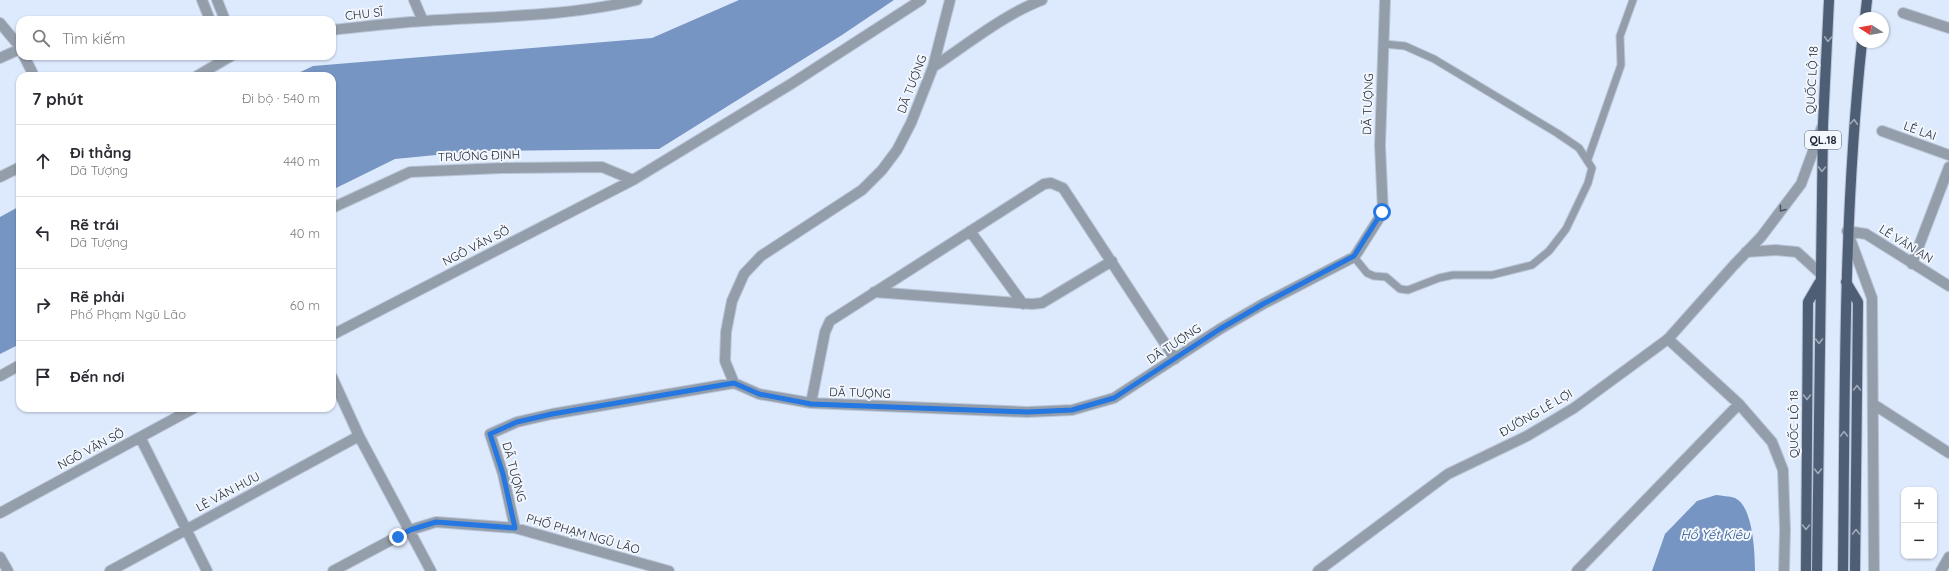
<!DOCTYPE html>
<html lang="vi">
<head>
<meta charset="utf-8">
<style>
  :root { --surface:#fff; --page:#f2f2f3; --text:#2b2b33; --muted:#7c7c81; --line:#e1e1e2 }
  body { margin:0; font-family:Quicksand,sans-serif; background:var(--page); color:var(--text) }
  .controls { position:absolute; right:12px; bottom:12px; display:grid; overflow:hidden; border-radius:8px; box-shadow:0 1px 3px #0004 }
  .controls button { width:36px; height:36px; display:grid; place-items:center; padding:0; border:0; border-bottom:1px solid var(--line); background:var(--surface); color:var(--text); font:20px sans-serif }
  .compass { position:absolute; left:1853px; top:12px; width:36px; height:36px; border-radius:50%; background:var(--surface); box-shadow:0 1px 3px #0004; rotate:281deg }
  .stop { position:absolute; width:12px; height:12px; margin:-9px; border:3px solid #2577e2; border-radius:50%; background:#fff }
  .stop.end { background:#2577e2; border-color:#fff; box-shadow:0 1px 4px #0008 }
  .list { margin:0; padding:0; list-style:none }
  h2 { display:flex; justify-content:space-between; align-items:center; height:52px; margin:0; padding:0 16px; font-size:17px }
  h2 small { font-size:13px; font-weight:400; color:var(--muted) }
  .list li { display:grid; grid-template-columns:26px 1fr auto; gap:12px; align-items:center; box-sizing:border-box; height:72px; padding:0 16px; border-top:1px solid var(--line) }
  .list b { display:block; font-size:15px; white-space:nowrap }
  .list p { margin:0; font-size:13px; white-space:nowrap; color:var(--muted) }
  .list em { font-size:13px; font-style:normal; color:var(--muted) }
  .icon { flex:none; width:22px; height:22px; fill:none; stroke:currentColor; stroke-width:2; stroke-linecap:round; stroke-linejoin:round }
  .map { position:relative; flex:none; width:1949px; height:571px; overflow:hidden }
  .search { position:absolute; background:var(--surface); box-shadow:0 1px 3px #0004; left:16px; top:16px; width:320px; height:44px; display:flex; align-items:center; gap:10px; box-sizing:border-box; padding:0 14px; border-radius:12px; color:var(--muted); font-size:15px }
  .panel { position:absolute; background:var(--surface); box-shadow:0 1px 3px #0004; left:16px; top:72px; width:320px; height:340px; border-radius:12px }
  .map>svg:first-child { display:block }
  .water { fill:#7795c2 }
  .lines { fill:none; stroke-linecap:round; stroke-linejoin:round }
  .service-casing { stroke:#bac6d8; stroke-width:9 }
  .minor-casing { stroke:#bac6d8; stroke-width:12 }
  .tertiary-casing { stroke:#bac6d8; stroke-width:12 }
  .primary-casing { stroke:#bac6d8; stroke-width:12 }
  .service { stroke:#949daa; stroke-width:7 }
  .minor { stroke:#949daa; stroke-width:10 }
  .tertiary { stroke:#949daa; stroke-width:10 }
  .primary { stroke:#4e5e75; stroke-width:10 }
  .oneway { stroke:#a0aab9 }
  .oneway2 { stroke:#4b5360 }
  .route { stroke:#2577e2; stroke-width:5 }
  .labels { text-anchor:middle; stroke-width:4; stroke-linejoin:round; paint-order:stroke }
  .shield { fill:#f2f6fd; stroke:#5b626c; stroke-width:1 }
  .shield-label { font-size:11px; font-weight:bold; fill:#1a222e }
  .street-label { font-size:12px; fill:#1a222e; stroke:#f2f6fd }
  .water-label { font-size:13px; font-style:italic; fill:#2b548c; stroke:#f2f6fd }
</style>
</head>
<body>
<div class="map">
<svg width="1949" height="571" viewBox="0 0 1949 571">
  <rect width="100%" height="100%" fill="#ddeafd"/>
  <path class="water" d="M739 0H894L842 35 659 149 477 151 395 159 332 190V76H292L313 66 652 38Z
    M20 206V344L0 354V217Z
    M1716 495C1722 496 1729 496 1735 498 1753 506 1755 553 1755 571H1652L1665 534 1697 501Z"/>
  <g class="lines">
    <defs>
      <path id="service" d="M1588 159 1621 65 1620 36 1633 0
        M1354 257 1367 273 1374 276 1386 277 1400 289 1408 290 1439 278 1453 275H1492L1532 265 1549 251 1566 229 1588 183 1592 168 1579 148 1557 133 1434 59 1405 46 1384 44"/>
      <path id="minor" d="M202 0 210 20
        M217 0 225 20
        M414 0 423 21
        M1903 13 1949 28
        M0 23 20 47
        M332 30C362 27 392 23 423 21 494 16 566 17 637 0
        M24 56 34 76
        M0 58 20 49
        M933 67C968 44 1003 15 1042 0
        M197 76 231 56
        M1882 131 1949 155
        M0 177 20 167
        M332 208 410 172 502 168 602 167 633 180
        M970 231 1023 304
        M1847 231 1866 234 1949 286
        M1848 233 1872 298 1874 571
        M1912 264 1949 167
        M874 292 1032 304 1042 303 1112 261
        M332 335 633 180 791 84 921 0
        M1668 339 1739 404 1772 442 1783 470 1785 530 1784 571
        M0 376 20 365
        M332 377 359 436 431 571
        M734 383 725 361 726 332 732 301 744 274 761 256 862 190 882 170 897 150 911 123 933 67 950 0
        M811 403 825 332 830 321 1044 184 1051 183 1063 188 1175 359
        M1873 404 1949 453
        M140 437 207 571
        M0 513 194 408
        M515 528 503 474 490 434 517 422 552 414 734 383 759 394 811 403 1027 412 1072 410 1114 398 1220 329 1263 304 1354 257 1357 253 1383 212 1380 145 1385 0
        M0 557 8 571
        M110 571 359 436
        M333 571 410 530 436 522 515 528 669 571
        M1577 571 1739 404
        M1941 571 1949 557"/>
      <path id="tertiary" d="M1746 252 1776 250 1797 252 1820 273
        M1318 571 1448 474 1527 436 1574 408 1668 339 1734 265 1761 237 1801 184 1822 127"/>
      <path id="primary" d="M1865 18 1867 0
        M1846 282 1858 302 1855 571
        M1806 571 1808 302 1819 283
        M1817 571 1823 124 1829 0
        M1843 571C1845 394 1843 218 1862 42"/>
    </defs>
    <use href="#service" class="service-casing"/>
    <use href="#minor" class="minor-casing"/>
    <use href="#tertiary" class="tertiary-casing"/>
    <use href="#primary" class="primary-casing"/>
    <use href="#service" class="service"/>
    <use href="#minor" class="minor"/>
    <use href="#tertiary" class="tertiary"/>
    <use href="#primary" class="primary"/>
  </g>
  <defs><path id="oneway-chevron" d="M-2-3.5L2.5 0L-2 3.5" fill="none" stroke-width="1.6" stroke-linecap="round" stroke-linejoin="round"/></defs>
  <g class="oneway">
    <use href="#oneway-chevron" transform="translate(1828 39) rotate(93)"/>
    <use href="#oneway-chevron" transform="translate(1854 122) rotate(-86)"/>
    <use href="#oneway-chevron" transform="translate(1822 169) rotate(91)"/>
    <use href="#oneway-chevron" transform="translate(1819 341) rotate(90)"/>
    <use href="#oneway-chevron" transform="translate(1857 388) rotate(-90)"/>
    <use href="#oneway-chevron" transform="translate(1807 397) rotate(90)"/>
    <use href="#oneway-chevron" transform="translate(1844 434) rotate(-90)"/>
    <use href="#oneway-chevron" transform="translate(1818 471) rotate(90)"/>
    <use href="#oneway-chevron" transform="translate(1806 527) rotate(90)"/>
    <use href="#oneway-chevron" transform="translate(1856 532) rotate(-90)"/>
  </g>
  <use class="oneway2" href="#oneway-chevron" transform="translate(1782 209) rotate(127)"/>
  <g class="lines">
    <path class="route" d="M398 537 410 530 436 522 515 528 503 474 490 434 517 422 552 414 734 383 759 394 811 404 1027 412 1072 410 1114 398 1220 329 1263 304 1354 256 1382 212"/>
  </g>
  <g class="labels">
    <rect class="shield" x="1805" y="131" width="36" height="18" rx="3"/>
    <g class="shield-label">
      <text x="1823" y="144">QL.18</text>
    </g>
    <g class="street-label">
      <text transform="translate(364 14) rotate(-6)" y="4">CHU SĨ</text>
      <text transform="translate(1812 80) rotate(-87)" y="4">QUỐC LỘ 18</text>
      <text transform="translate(912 84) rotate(-69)" y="4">DÃ TƯỢNG</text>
      <text transform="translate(1368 104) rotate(-88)" y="4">DÃ TƯỢNG</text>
      <text transform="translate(1920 131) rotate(20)" y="4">LÊ LAI</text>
      <text transform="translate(479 156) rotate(-2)" y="4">TRƯƠNG ĐỊNH</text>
      <text transform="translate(1906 244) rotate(32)" y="4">LÊ VĂN AN</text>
      <text transform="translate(476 246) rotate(-27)" y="4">NGÔ VĂN SỞ</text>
      <text transform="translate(1174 344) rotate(-33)" y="4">DÃ TƯỢNG</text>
      <text transform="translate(860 393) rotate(2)" y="4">DÃ TƯỢNG</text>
      <text transform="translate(1536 413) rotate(-30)" y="4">ĐƯỜNG LÊ LỢI</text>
      <text transform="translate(1794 424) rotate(-90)" y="4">QUỐC LỘ 18</text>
      <text transform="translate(91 449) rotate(-28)" y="4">NGÔ VĂN SỞ</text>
      <text transform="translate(514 472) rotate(75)" y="4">DÃ TƯỢNG</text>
      <text transform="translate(228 492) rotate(-28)" y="4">LÊ VĂN HƯU</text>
      <text transform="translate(583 534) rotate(16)" y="4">PHỐ PHẠM NGŨ LÃO</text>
    </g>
    <g class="water-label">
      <text x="1715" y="539">Hồ Yết Kiêu</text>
    </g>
  </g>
</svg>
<div class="controls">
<button>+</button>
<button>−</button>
</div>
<svg class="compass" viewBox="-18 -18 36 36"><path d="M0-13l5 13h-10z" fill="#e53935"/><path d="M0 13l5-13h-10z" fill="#7c7c81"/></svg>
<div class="stop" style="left:1382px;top:212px"></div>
<div class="stop end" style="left:398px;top:537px"></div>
<div class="search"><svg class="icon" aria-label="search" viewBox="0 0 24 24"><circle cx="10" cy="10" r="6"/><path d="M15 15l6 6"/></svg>Tìm kiếm</div>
<section class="panel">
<h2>7 phút<small>Đi bộ · 540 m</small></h2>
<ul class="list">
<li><svg class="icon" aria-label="ahead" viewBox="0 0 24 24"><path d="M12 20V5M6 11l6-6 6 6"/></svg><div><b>Đi thẳng</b><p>Dã Tượng</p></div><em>440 m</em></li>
<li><svg class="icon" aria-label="left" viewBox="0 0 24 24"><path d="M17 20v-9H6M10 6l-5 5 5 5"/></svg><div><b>Rẽ trái</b><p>Dã Tượng</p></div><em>40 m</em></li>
<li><svg class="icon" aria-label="right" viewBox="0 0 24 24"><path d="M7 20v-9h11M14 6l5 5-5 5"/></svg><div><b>Rẽ phải</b><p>Phố Phạm Ngũ Lão</p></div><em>60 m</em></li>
<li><svg class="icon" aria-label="arrive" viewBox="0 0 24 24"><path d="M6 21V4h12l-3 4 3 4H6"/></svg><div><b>Đến nơi</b></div></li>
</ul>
</section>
</div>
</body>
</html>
